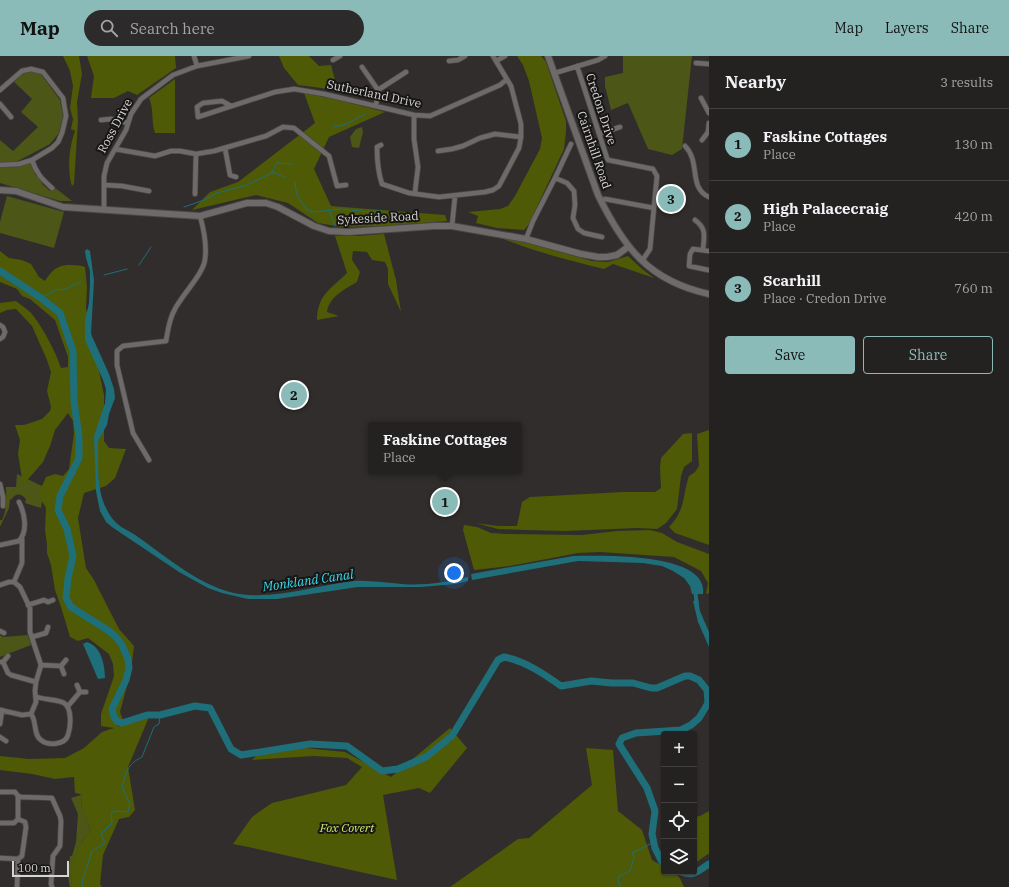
<!DOCTYPE html>
<html lang="en">
<head>
<meta charset="utf-8">
<style>
  :root { --surface:#242221; --page:#2c2a2a; --text:#f1f3f6; --muted:#a3a4a5; --line:#413f3f; --accent:#8bbbb9 }
  body { margin:0; font-family:"IBM Plex Serif",serif; background:var(--page); color:var(--text) }
  .controls { position:absolute; right:12px; bottom:12px; display:grid; overflow:hidden; border-radius:4px; box-shadow:0 1px 3px #0004 }
  .controls button { width:36px; height:36px; display:grid; place-items:center; padding:0; border:0; border-bottom:1px solid var(--line); background:var(--surface); color:var(--text); font:20px sans-serif }
  .scale { position:absolute; left:12px; bottom:10px; width:57px; box-sizing:border-box; padding-left:4px; border:2px solid #d7d5d4; border-top:0; font-size:11px; line-height:14px; white-space:nowrap; color:#d7d5d4; -webkit-text-stroke:3px #171615; paint-order:stroke }
  .you { position:absolute; left:454px; top:517px; width:14px; height:14px; margin:-10px; border:3px solid #fff; border-radius:50%; background:#1a73e8; box-shadow:0 0 0 6px #1a73e833 }
  .badge { display:grid; place-items:center; width:26px; height:26px; border-radius:50%; background:var(--accent); color:#111; font-size:13px; font-weight:700 }
  .pin { position:absolute; translate:-50% -50%; border:2px solid #fff; box-shadow:0 1px 4px #0006 }
  .popup { position:absolute; left:368px; top:366px; width:154px; height:52px; box-sizing:border-box; display:grid; place-content:center; border-radius:4px; background:var(--surface); filter:drop-shadow(0 1px 3px #0005); font-size:13px; white-space:nowrap; color:var(--muted) }
  .popup b { font-size:15px; color:var(--text) }
  .popup::after { content:''; position:absolute; left:50%; top:100%; margin-left:-8px; border:8px solid transparent; border-top-color:var(--surface) }
  .list { margin:0; padding:0; list-style:none }
  h2 { display:flex; justify-content:space-between; align-items:center; height:52px; margin:0; padding:0 16px; font-size:17px }
  h2 small { font-size:13px; font-weight:400; color:var(--muted) }
  .list li { display:grid; grid-template-columns:26px 1fr auto; gap:12px; align-items:center; box-sizing:border-box; height:72px; padding:0 16px; border-top:1px solid var(--line) }
  .list b { display:block; font-size:15px; white-space:nowrap }
  .list p { margin:0; font-size:13px; white-space:nowrap; color:var(--muted) }
  .list em { font-size:13px; font-style:normal; color:var(--muted) }
  .actions { display:flex; gap:8px; padding:12px 16px }
  .actions a { flex:1; padding:9px 0; border:1px solid var(--accent); border-radius:4px; text-align:center; font-size:14px; color:var(--accent) }
  .actions .main { background:var(--accent); color:#111 }
  .icon { flex:none; width:22px; height:22px; fill:none; stroke:currentColor; stroke-width:2; stroke-linecap:round; stroke-linejoin:round }
  .map { position:relative; flex:none; width:709px; height:831px; overflow:hidden }
  header { display:flex; align-items:center; gap:24px; box-sizing:border-box; height:56px; padding:0 20px; background:var(--accent); color:#111 }
  header strong { font-size:19px }
  nav { display:flex; gap:22px; margin-inline-start:auto; font-size:14px }
  .search { width:280px; height:36px; background:var(--page); display:flex; align-items:center; gap:10px; box-sizing:border-box; padding:0 14px; border-radius:22px; color:var(--muted); font-size:15px }
  main { display:flex }
  aside { flex:1; background:var(--surface) }
  .map>svg:first-child { display:block }
  .green { fill:#4b5617 }
  .forest { fill:#4e5a05 }
  .water { fill:#1e6f79 }
  .lines { fill:none; stroke-linecap:round; stroke-linejoin:round }
  .stream { stroke:#1e6f79; stroke-width:1 }
  .canal { stroke:#1e6f79; stroke-width:4 }
  .river { stroke:#1e6f79; stroke-width:7 }
  .street-casing { stroke:#4a4846; stroke-width:6 }
  .secondary-casing { stroke:#4a4846; stroke-width:8 }
  .street { stroke:#6e6a69; stroke-width:4.5 }
  .secondary { stroke:#6e6a69; stroke-width:6 }
  .labels { text-anchor:middle; stroke-width:4; stroke-linejoin:round; paint-order:stroke }
  .street-label { font-size:12px; fill:#d7d5d4; stroke:#171615 }
  .park-label { font-size:12px; font-style:italic; fill:#d1ea69; stroke:#171615 }
  .water-label { font-size:13px; font-style:italic; fill:#3dd7ea; stroke:#171615 }
</style>
</head>
<body>
<header>
<strong>Map</strong>
<div class="search"><svg class="icon" aria-label="search" viewBox="0 0 24 24"><circle cx="10" cy="10" r="6"/><path d="M15 15l6 6"/></svg>Search here</div>
<nav><a>Map</a><a>Layers</a><a>Share</a></nav>
</header>
<main>
<div class="map">
<svg width="709" height="831" viewBox="0 0 709 831">
  <rect width="100%" height="100%" fill="#302d2c"/>
  <path class="green" d="M623 0H692L682 93 672 99 648 93 628 47 611 54 605 30V21L623 17Z
    M31 15 41 18 60 44 63 60 59 77 50 88 18 105 3 108 0 107V84L13 95 38 71 21 56 32 43 14 26 23 17Z
    M362 71 363 76 359 92 352 91 350 81 356 73Z
    M29 106 31 107 35 118 43 126 42 128 50 135 54 131 72 145H60L0 127V112L19 109Z
    M7 140 64 156 54 192 0 177V166Z
    M17 418 44 431 41 452 25 447 26 443C20 437 16 437 11 444L10 443 9 452 0 471V464H2C7 454 6 442 6 431H16Z
    M0 579 3 581 28 579 31 589 0 601Z
    M81 739 82 752 91 774 82 786 72 826V831H70C67 821 69 811 70 800H72L76 786 78 758 71 742Z"/>
  <path class="forest" d="M63 0H79L82 18 77 46 78 65 74 128 72 130C67 114 69 91 75 75L71 73 73 63 70 52 73 30 70 15Z
    M87 0H175L176 12 137 39 128 35 114 42H91L94 20Z
    M279 0H309L319 10 331 9 335 24 329 33 298 29 284 12Z
    M517 0H541L546 6 566 65V76L564 93 529 168 524 174 497 172 476 167 478 160 468 156 500 153 508 150 515 140 540 93 542 82 529 25 523 9Z
    M175 23V77H155C151 66 154 52 149 42Z
    M304 37 335 43 385 56 329 81 314 113 331 150 445 159 447 165 382 170 342 171 318 167 288 147 256 139 192 154 210 136 238 126 315 67Z
    M384 178 396 224 401 256 388 228V213L385 206 372 204 367 196 353 195 352 204 360 216 357 226C345 233 329 241 327 256L339 260 317 264C317 239 332 232 347 217L335 180H357Z
    M496 180 528 187 592 205 608 206 628 200 642 213 654 222 613 208 604 213C567 204 532 195 496 180Z
    M0 195 9 202 22 204 31 208 39 221 45 225C48 220 53 213 59 211 64 208 80 209 85 211L87 231 86 252 104 339V385L109 392 126 393 115 422 106 430 84 437 78 462 86 512 94 524 119 573 134 590 131 615 120 656 124 667 117 671 149 661 128 711 135 754 129 761 119 763 103 799 100 828 102 831H72C69 809 77 791 91 774L82 753 81 739 80 738 75 737 74 721 55 723 32 718 0 714V700L29 703 65 702 84 692 102 676 114 672 101 670V658L114 620 113 608 109 598 88 582 78 585 70 581 61 551 55 534 51 509 47 497V488L45 474 46 452 38 439 46 421 55 418 63 420 69 413 74 377 73 365 68 357 55 374 50 390 43 406 23 429 18 398 20 384 15 369H24L42 363 50 355 51 351 47 335 51 316 47 304 32 270 16 253 7 254 0 257V247L16 245C21 249 27 253 31 257 42 270 56 296 61 312L68 311V301L55 264 30 243 22 240 17 233 0 226Z
    M709 374V489L675 477 669 471C686 453 682 441 689 420L695 416 699 410 697 378Z
    M692 377V405L684 411 681 420 677 453 666 467 657 473 637 472 565 475 525 474 498 473 476 467 498 470H517L522 446 530 441 623 436H655L661 432 660 412 661 402 683 378Z
    M464 469 477 471 491 477 506 478 582 479 617 475 650 474 662 477 677 486 709 498V537L706 538 708 527 701 515 674 501 600 496 578 497 510 510 474 514 463 474Z
    M450 672 467 692 430 737 419 732 383 739 397 824C342 813 288 799 233 788L252 761 272 747 346 729 362 711 347 702 314 700 252 704 258 698 305 692 345 696 391 721Z
    M586 692 613 694 618 755 642 774 652 804 664 811V816C678 816 679 819 684 831H450L518 783 529 782 592 729Z
    M709 755V798H708L694 808V761L700 760Z"/>
  <path class="water" d="M87 193 90 195 94 224 91 278 109 318 114 333 115 342 109 358 107 369 98 385V392C98 411 97 436 107 454 117 473 125 471 141 483 172 505 208 537 249 539 284 541 319 529 354 525 370 524 386 527 402 528 422 530 448 526 468 521V525L455 528 421 531H358L277 543H248L222 537 208 532 179 516 112 471 106 466 100 455 96 435 94 380 105 347 106 333 103 324 85 284V265L89 247 90 228V215L86 202 85 195Z
    M573 500C596 500 709 495 703 538H692L690 530 684 522 673 515 662 510 643 507 578 505 472 524 471 518Z
    M698 544 700 555 709 576V591L698 566 693 545Z
    M87 586C101 590 105 609 105 622L98 623 83 588Z"/>
  <g class="lines">
    <path class="stream" d="M334 71 347 68 365 58
      M272 117H275L284 121
      M295 126C296 140 299 143 307 154L313 156 341 153 371 156 375 155H382
      M184 151 204 144 217 137 247 129 272 117 277 107 293 108
      M329 154 335 170
      M139 209 151 191
      M104 219 127 213
      M41 242 56 234 65 233 81 226
      M83 831 82 825 92 795 105 787 101 778 112 767 111 757 116 755 128 756 130 748 122 731C127 716 126 709 142 701L154 671 159 668 160 659
      M620 831V828L618 826V821L630 815 634 801 632 797 654 786"/>
    <path class="canal" d="M695 533 697 550"/>
    <path class="river" d="M0 215 41 242 60 257 73 295 74 346 79 380V402L60 440 58 454 67 473 73 500 68 522 66 542 71 551 109 575 116 581 122 589 128 603 129 612 126 624 112 653 114 661 117 665 122 667 147 659H160L195 650 210 652 231 693 241 699 310 688 347 690 382 715 398 713 426 701 452 680 498 604 504 601C525 605 544 618 561 630L591 625 612 627H633L651 632H657L685 620H690L699 624 707 634 708 647 699 662 691 669 681 674 636 677 622 682 619 688 647 732 655 755 652 778 655 792 662 806 664 808
      M681 816C694 821 698 815 709 808"/>
    <defs>
      <path id="street" d="M194 0 197 10
        M333 4 340 0
        M449 5 458 4 465 0
        M496 5 505 0
        M696 7 709 8
        M577 10 607 102 608 104 653 113 657 120 650 193 642 205
        M362 11 378 34
        M555 17 598 4 605 0
        M0 34 22 15 31 13 43 16 63 42 66 60 62 77 58 86 52 92 32 104 19 108 0 109
        M701 42 709 57
        M0 48 11 61
        M231 50 222 45 203 47 197 51 198 61 275 36 294 33 324 38 414 59 430 60 500 29 506 24
        M376 50 378 34 406 16
        M414 59V83L418 111 415 136
        M101 64 111 63 128 67
        M599 78 620 71
        M702 84 708 76 709 67
        M381 89 377 91C377 103 378 116 382 128L409 137 439 141 485 136 493 134 499 130 519 92 521 81V68L511 30 493 0
        M685 90C701 106 688 132 709 141
        M225 92 230 119 236 121
        M115 93 155 100 171 95H180L196 98 214 95 266 80 283 71 294 72 329 100 337 130 346 129
        M438 95 452 93 463 90 480 82 495 78 521 81
        M32 104C36 117 42 123 52 132
        M555 122 571 88
        M105 129 122 130 149 135
        M195 138 196 98
        M605 143 654 152
        M104 153V120L107 107 126 74 131 58 141 43 173 19 197 10 249 0
        M695 164C707 173 704 180 703 194
        M452 170 455 140
        M526 183 533 165 555 122 567 127 574 135 575 149 573 162 578 173 584 177 602 181
        M708 214 689 210 690 198 693 193 709 195
        M0 269 3 271 5 276 3 281 0 283
        M149 404 133 377 117 309V295L123 290 166 285C168 274 169 263 175 253 182 239 204 217 205 203 207 188 204 174 200 160
        M0 428 3 441V450
        M0 489 19 485C28 475 25 458 19 446
        M14 526 22 507V482
        M0 529 9 526H14L20 531 30 552V576L41 609 36 626 35 635 36 646 31 658 22 659 0 654
        M28 549 44 544 48 546 53 544
        M0 575 4 577
        M32 581 46 577 48 571
        M1 606H3L8 600
        M3 606 8 617 11 619 36 626
        M41 609 61 610 66 604
        M61 610 64 618
        M77 629 80 636H86
        M68 650 80 636
        M31 658C37 665 33 679 41 684 48 690 65 689 68 679 71 670 72 652 64 647 58 643 45 644 37 641
        M0 668 2 654
        M0 681 6 685
        M0 736H15L18 740 21 741 52 742 60 760 61 765 60 790 53 800 51 828 52 831
        M18 763V740
        M0 767H14L18 763
        M0 802 18 803
        M17 831 18 803 22 800 26 771 25 766 18 763"/>
      <path id="secondary" d="M548 0 598 139C624 192 649 225 709 238
        M0 134 16 135 63 151 200 160 247 147H266L278 151 314 170 329 175 348 176 434 170H452L526 183 581 198 598 201H607L617 199 628 191"/>
    </defs>
    <use href="#street" class="street-casing"/>
    <use href="#secondary" class="secondary-casing"/>
    <use href="#street" class="street"/>
    <use href="#secondary" class="secondary"/>
  </g>
  <g class="labels">
    <g class="street-label">
      <text transform="translate(374 38) rotate(12)" y="4">Sutherland Drive</text>
      <text transform="translate(601 53) rotate(72)" y="4">Credon Drive</text>
      <text transform="translate(115 70) rotate(-62)" y="4">Ross Drive</text>
      <text transform="translate(594 94) rotate(71)" y="4">Cairnhill Road</text>
      <text transform="translate(378 162) rotate(-3)" y="4">Sykeside Road</text>
    </g>
    <g class="park-label">
      <text x="347" y="776">Fox Covert</text>
    </g>
    <g class="water-label">
      <text transform="translate(308 524) rotate(-8)" y="5">Monkland Canal</text>
    </g>
  </g>
</svg>
<div class="controls">
<button>+</button>
<button>−</button>
<button><svg class="icon" aria-label="locate" viewBox="0 0 24 24"><circle cx="12" cy="12" r="6"/><path d="M12 2v4M12 18v4M2 12h4M18 12h4"/></svg></button>
<button><svg class="icon" aria-label="layers" viewBox="0 0 24 24"><path d="M12 4l9 5-9 5-9-5zM3 14l9 5 9-5"/></svg></button>
</div>
<div class="scale">100 m</div>
<div class="you"></div>
<div class="pin badge" style="left:445px;top:446px">1</div>
<div class="popup"><b>Faskine Cottages</b>Place</div>
<div class="pin badge" style="left:294px;top:339px">2</div>
<div class="pin badge" style="left:671px;top:143px">3</div>
</div>
<aside>
<h2>Nearby<small>3 results</small></h2>
<ul class="list">
<li><span class="badge">1</span><div><b>Faskine Cottages</b><p>Place</p></div><em>130 m</em></li>
<li><span class="badge">2</span><div><b>High Palacecraig</b><p>Place</p></div><em>420 m</em></li>
<li><span class="badge">3</span><div><b>Scarhill</b><p>Place · Credon Drive</p></div><em>760 m</em></li>
</ul>
<div class="actions"><a class="main">Save</a><a>Share</a></div>
</aside>
</main>
</body>
</html>
